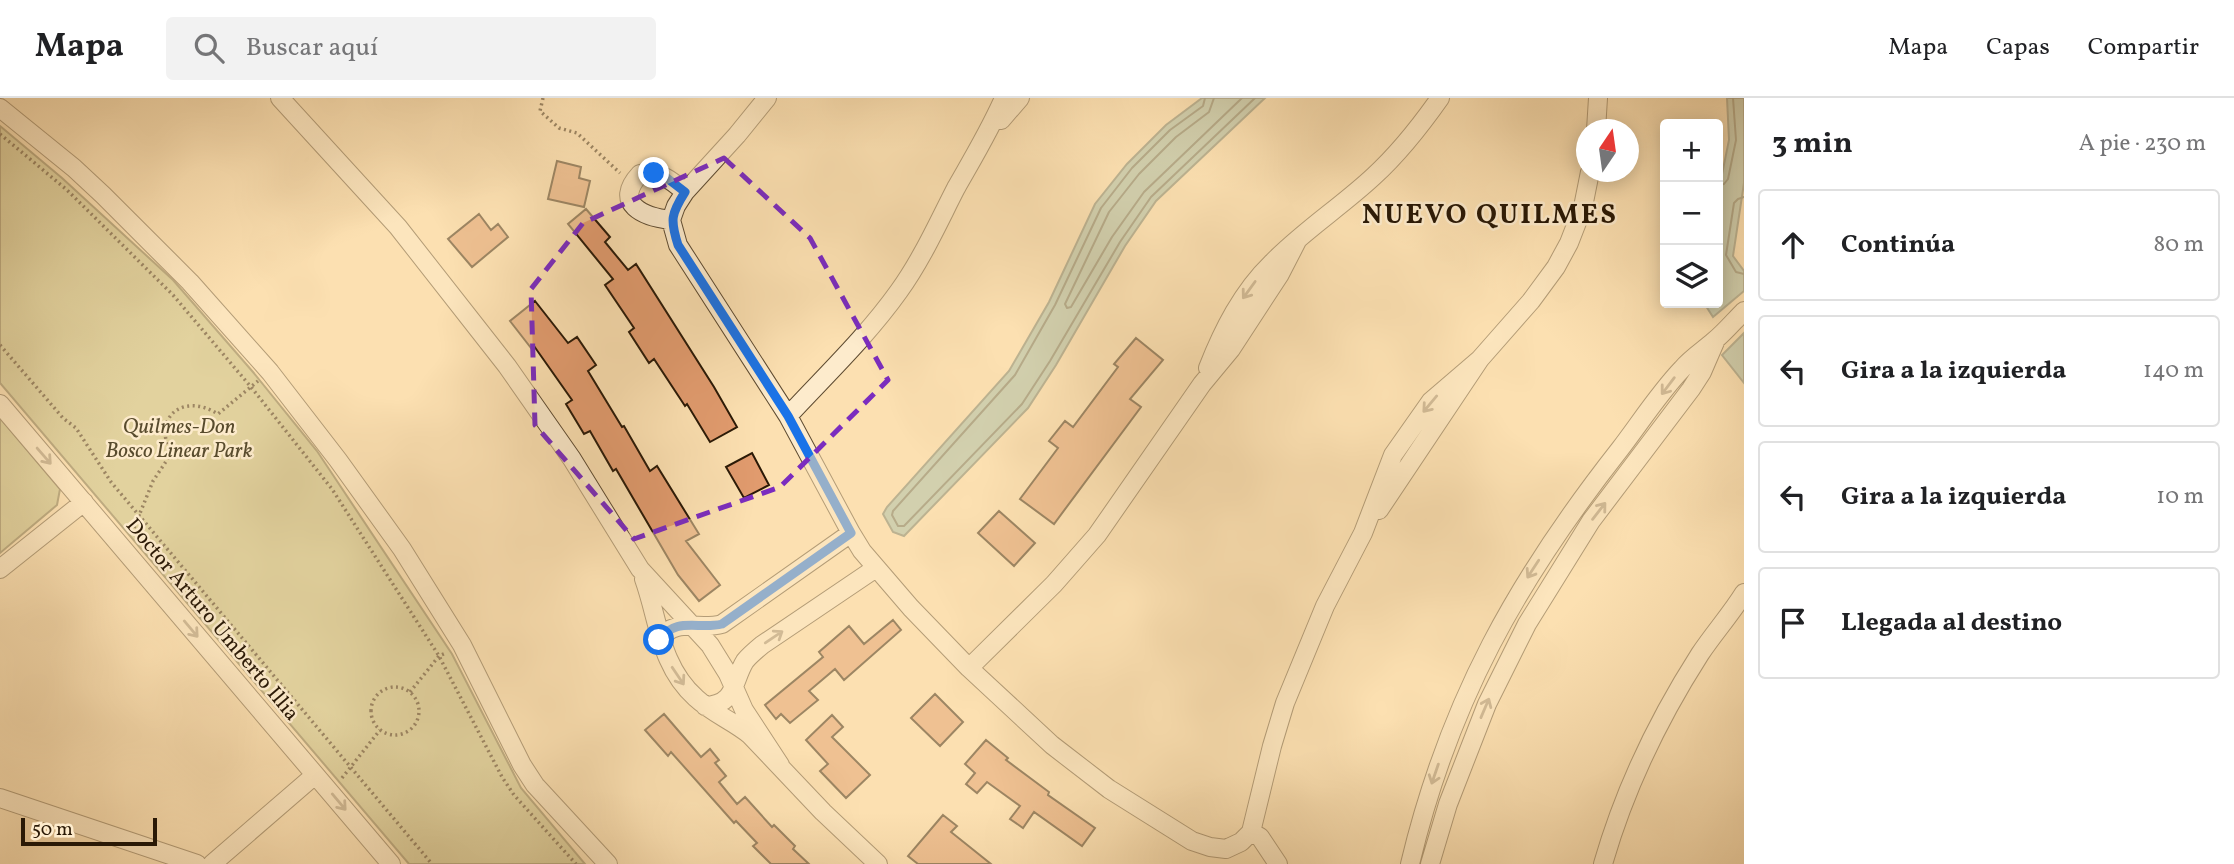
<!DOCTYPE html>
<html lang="es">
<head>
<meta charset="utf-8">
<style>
  :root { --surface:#fff; --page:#f2f2f2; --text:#202124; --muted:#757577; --line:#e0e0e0 }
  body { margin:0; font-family:Vollkorn,serif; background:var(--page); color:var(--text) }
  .controls { position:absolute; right:21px; top:21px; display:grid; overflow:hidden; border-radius:7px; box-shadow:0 4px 18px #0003 }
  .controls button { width:63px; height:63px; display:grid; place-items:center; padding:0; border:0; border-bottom:2px solid var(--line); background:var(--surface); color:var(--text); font:35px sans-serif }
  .compass { position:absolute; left:1576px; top:21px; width:63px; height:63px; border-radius:50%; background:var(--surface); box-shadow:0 4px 18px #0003; rotate:13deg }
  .scale { position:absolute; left:21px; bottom:18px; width:136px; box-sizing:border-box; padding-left:7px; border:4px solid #2a1906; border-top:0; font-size:19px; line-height:24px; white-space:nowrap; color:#2a1906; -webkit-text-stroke:5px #fdebcc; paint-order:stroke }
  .stop { position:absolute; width:21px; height:21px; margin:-16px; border:5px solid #1a73e8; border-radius:50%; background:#fff }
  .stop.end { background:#1a73e8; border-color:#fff; box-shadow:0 2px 7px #0008 }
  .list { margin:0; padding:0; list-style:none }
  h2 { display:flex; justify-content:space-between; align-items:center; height:91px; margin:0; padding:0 28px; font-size:30px }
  h2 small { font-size:23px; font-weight:400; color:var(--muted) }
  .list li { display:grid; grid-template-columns:46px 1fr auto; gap:21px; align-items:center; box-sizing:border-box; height:112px; margin:0 14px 14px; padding:0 14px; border:2px solid var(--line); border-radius:7px }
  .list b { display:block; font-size:26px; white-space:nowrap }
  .list em { font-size:23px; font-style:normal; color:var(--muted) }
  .icon { flex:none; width:38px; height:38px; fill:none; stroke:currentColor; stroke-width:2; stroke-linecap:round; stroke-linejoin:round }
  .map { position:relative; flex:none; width:1744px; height:766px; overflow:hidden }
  header { display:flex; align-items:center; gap:42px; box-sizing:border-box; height:98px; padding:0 35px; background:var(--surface); border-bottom:2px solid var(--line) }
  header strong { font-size:33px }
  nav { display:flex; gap:38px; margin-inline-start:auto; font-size:24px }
  .search { width:490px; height:63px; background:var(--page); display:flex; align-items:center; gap:18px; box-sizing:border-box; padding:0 24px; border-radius:7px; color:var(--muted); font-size:26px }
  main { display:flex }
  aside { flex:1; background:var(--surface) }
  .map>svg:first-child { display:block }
  .green { fill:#c3c188; stroke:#766d47; stroke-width:2 }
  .water { fill:#9fbdac; stroke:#707b6a; stroke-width:2 }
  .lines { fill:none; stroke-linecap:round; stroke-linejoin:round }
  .shore { stroke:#646b59; stroke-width:2 }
  .building { fill:#e19b6e; stroke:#2a1906; stroke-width:2 }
  .street-casing { stroke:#5e4b31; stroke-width:20 }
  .path { stroke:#2a1906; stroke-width:3.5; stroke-dasharray:2 3.5; stroke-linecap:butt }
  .street { stroke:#fdebcc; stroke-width:18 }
  .oneway { stroke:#9e8c73 }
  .route { stroke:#1a73e8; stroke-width:9 }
  .marked { fill:none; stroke:#7b2cbf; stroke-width:5; stroke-dasharray:14 9; stroke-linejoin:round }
  .labels { text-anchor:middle; stroke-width:5; stroke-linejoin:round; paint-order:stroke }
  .park-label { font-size:21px; font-style:italic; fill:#584b2d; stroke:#fdebcc }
  .street-label { font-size:21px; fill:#2a1906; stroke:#fdebcc }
  .district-label { font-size:28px; font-weight:bold; letter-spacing:2px; fill:#2a1906; stroke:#fdebcc }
</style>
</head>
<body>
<header>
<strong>Mapa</strong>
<div class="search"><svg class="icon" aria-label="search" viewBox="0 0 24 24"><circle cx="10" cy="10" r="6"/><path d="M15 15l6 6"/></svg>Buscar aquí</div>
<nav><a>Mapa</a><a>Capas</a><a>Compartir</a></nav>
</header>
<main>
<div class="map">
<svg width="1744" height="766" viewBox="0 0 1744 766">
  <rect width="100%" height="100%" fill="#fce0b1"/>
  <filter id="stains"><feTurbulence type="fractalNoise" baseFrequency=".00286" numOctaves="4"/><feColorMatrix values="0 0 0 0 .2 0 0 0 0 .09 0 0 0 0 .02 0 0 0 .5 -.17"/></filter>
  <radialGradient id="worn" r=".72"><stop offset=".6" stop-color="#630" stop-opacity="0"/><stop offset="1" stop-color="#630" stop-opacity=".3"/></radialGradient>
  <path class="green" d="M0 28 62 80 173 182 253 274 317 353 452 556 521 690 585 766H409L0 285Z
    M0 320 60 391 57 407 0 455Z"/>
  <path class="water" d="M1202 0H1265L1156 103 1125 148 1056 267 1028 310 904 438 893 434 883 416 887 409 1009 273 1049 204 1095 106 1127 66 1166 27Z
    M1727 0H1744V85L1733 158 1744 173V193L1713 219 1704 205H1718V96L1729 42Z
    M1744 235V285L1722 257Z"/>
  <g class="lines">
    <path class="shore" d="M1205 0 1203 8 1170 32 1132 70 1101 110 1055 207 1015 277 893 413 892 417 898 428H904L1022 306 1050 263 1120 144 1151 99 1255 0
      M1214 0 1209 14 1176 39 1139 76 1109 114 1065 206 1067 210 1071 209 1112 139 1144 94 1242 0
      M1718 87 1724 86 1728 81 1736 42 1733 0
      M1744 99 1738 101 1734 105 1726 157 1736 174 1744 176"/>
  </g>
  <path class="building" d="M557 63 581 69 579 80 590 83 584 109 548 101Z
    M586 111 610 139 605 144 628 172 636 166 714 289 737 329 710 344 687 306 685 308 654 261 649 265 629 234 634 230 605 187 613 181 568 126Z
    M479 116 491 132 498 126 508 139 472 169 448 141Z
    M535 203 568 245 577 239 596 267 588 273 622 329 624 328 650 373 657 368 699 436 686 443 720 487 699 503 678 477 616 371 613 373 590 333 584 336 566 306 572 302 534 248 531 250 510 223Z
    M1136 240 1163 262 1130 301 1141 309 1054 426 1020 401 1058 350 1049 343 1065 323 1073 329 1118 269 1114 266Z
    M752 355 769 387 744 400 726 369Z
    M999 413 1035 445 1014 468 978 435Z
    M893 522 901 532 844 582 835 571 809 593 818 602 790 625 781 616 776 621 765 607 823 559 819 554 849 528 864 546Z
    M935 596 963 624 940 648 911 620Z
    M664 616 701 659 710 651 719 662 715 665 726 678 719 684 737 706 745 699 772 729 774 727 795 748 793 751 809 766H771L753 748 757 745 736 723 734 725 671 654 668 658 645 632Z
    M832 617 843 629 832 639 870 677 846 700 820 673 828 666 806 642Z
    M986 642 1008 660 1006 662 1049 694 1048 697 1095 730 1082 748 1034 714 1023 730 1010 721 1020 708 987 684 977 695 966 686 975 675 965 666Z
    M943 717 957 728 951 734 991 766H918L908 758Z"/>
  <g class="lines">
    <defs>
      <path id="street" d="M280 0 398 129 507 268 572 361 640 471 710 547 728 576 744 612 780 667
        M767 0 737 37 685 94 676 108 671 122 678 147 788 318 851 435 862 453 911 510 969 570 1052 647 1109 691 1192 743 1210 749 1226 751 1241 744 1251 734 1272 648 1285 605 1325 508 1363 435 1393 357 1431 303 1480 261
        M0 10 74 70 103 97 190 184 270 274 338 362 402 451 462 547 522 667 535 687 608 766
        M1001 22 1020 0
        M1596 32 1598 0
        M671 122C644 119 612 106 640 76 659 72 671 82 685 94
        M1208 270C1223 232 1242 194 1272 165 1303 133 1342 108 1374 78 1399 55 1421 27 1440 0
        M0 306 391 766
        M788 318C826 277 867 238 899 193 922 161 938 125 956 90 973 60 990 32 1004 0
        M1379 412 1480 261 1531 203 1556 169 1569 145 1583 109 1590 74
        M0 471 84 404
        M644 481C659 523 660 568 696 600 712 615 733 623 750 637L823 714 878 766
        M659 542C676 518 699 533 722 526L851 435
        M969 570 1054 486 1097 437 1202 286 1231 251 1280 176 1297 143
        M705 608C737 606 732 584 745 563 750 557 756 552 762 547L876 470
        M0 700 197 766
        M1251 734 1260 739 1278 766
        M212 766 315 677
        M1410 766C1449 603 1517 482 1620 351 1640 325 1659 295 1682 271 1691 260 1704 252 1714 243 1725 234 1734 223 1744 213
        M1430 766 1448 706 1487 606 1527 526 1591 423 1691 291 1702 274 1715 244
        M1603 766C1624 693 1659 620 1700 556 1714 535 1731 516 1744 495"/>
    </defs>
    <use href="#street" class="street-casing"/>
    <path class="path" d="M543 0 540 13 559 30 577 35 620 75
      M0 36 67 92 173 197 251 289 332 391 439 558 502 679 514 697 576 766
      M0 247 63 320 76 330 111 384 432 766
      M132 435 153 383 171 356C152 319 183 294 218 316L258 283
      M371 613a24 24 0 1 1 48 0a24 24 0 1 1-48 0Z
      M410 594 439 558 446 555
      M342 680 380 632"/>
    <use href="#street" class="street"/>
  </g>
  <defs><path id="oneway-shaft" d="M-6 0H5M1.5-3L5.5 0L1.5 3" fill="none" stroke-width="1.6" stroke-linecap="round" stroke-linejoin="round" transform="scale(1.75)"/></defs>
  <g class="oneway">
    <use href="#oneway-shaft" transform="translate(1249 192) rotate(126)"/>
    <use href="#oneway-shaft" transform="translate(1668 288) rotate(127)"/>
    <use href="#oneway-shaft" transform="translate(1430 306) rotate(130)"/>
    <use href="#oneway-shaft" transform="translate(44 358) rotate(49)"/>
    <use href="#oneway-shaft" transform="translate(1599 413) rotate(-52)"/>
    <use href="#oneway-shaft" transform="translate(1533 471) rotate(123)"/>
    <use href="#oneway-shaft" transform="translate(191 531) rotate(50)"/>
    <use href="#oneway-shaft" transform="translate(774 539) rotate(-34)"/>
    <use href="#oneway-shaft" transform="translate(678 578) rotate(56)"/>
    <use href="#oneway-shaft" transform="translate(1485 610) rotate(-67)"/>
    <use href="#oneway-shaft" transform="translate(1435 676) rotate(109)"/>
    <use href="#oneway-shaft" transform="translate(339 704) rotate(50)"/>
  </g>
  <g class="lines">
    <path class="route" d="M654 75 663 77 685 94C671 116 670 122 678 147L788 318 851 435 722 526C699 532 676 518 659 542"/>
  </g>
  <path d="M0 0H1744V766H0ZM724 60 810 140 888 282 780 389 634 441 535 327 531 191 583 125Z" fill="#fce0b1" fill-opacity=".55" fill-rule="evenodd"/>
  <path class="marked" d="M724 60 810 140 888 282 780 389 634 441 535 327 531 191 583 125Z"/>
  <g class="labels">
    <g class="park-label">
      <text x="179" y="335">Quilmes-Don<tspan x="179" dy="24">Bosco Linear Park</tspan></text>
    </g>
    <g class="street-label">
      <text transform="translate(213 521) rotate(50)" y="7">Doctor Arturo Umberto Illia</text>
    </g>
    <g class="district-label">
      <text x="1490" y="125">NUEVO QUILMES</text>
    </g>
  </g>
  <rect width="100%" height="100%" filter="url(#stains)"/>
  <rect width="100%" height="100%" fill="url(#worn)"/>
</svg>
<div class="controls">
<button>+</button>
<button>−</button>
<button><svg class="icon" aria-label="layers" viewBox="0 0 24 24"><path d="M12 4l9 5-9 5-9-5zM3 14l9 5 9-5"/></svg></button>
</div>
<svg class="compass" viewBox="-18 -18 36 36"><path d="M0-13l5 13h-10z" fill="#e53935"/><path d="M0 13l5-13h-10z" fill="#757577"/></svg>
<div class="scale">50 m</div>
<div class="stop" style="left:659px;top:542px"></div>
<div class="stop end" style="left:654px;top:75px"></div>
</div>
<aside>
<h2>3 min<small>A pie · 230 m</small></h2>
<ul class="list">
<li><svg class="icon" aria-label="ahead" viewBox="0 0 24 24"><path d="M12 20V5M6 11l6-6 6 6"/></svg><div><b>Continúa</b></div><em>80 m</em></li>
<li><svg class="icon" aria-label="left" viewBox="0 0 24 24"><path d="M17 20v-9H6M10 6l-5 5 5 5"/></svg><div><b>Gira a la izquierda</b></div><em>140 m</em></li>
<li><svg class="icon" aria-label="left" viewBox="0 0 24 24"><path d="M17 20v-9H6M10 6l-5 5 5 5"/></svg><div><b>Gira a la izquierda</b></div><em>10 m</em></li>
<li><svg class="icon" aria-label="arrive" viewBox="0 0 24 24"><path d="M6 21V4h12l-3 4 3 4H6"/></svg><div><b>Llegada al destino</b></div></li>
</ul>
</aside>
</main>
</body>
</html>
